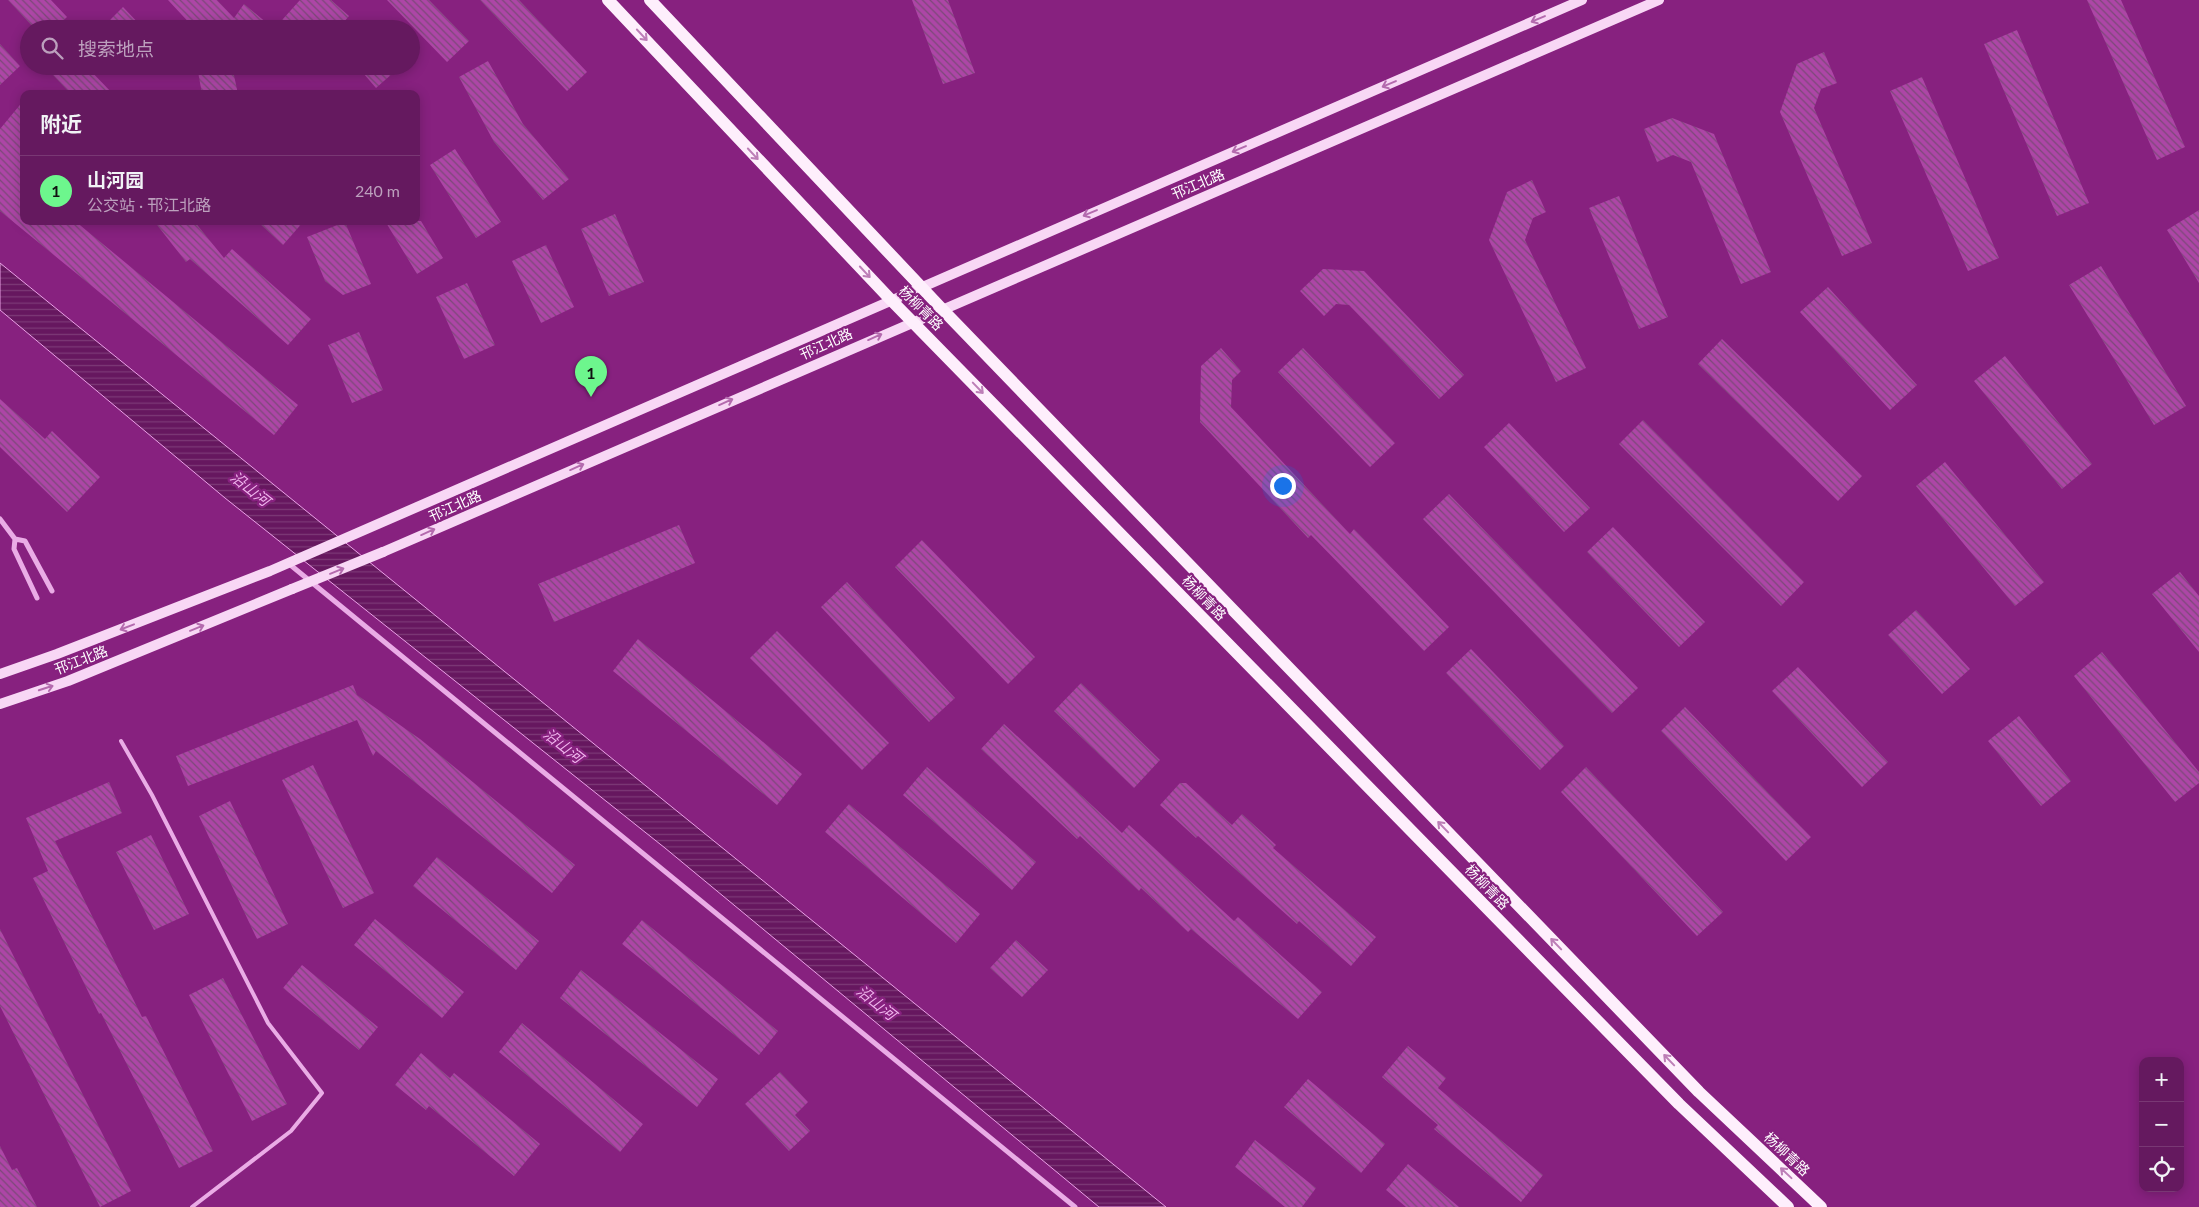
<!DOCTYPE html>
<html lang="zh">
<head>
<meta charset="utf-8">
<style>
  :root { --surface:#65195f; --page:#6d2668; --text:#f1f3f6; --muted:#bca0bd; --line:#793874; --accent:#6df68d }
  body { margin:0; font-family:Lato,"Noto Sans SC",sans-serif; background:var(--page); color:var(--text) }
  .controls { position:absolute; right:15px; bottom:15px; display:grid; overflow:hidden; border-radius:10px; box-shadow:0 2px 12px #0003 }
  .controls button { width:45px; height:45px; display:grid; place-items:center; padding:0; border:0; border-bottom:1px solid var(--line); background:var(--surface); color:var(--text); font:25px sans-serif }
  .you { position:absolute; left:1282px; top:485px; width:18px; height:18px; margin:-12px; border:4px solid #fff; border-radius:50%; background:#1a73e8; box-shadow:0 0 0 8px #1a73e833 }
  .badge { display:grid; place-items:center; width:32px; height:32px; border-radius:50%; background:var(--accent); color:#111; font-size:16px; font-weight:700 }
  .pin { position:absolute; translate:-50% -41px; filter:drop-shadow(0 1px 2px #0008) }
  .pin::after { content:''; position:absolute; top:26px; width:18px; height:15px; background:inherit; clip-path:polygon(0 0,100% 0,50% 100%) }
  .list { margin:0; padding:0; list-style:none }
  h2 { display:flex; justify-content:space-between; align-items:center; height:65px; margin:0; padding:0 20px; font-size:21px }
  h2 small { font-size:16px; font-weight:400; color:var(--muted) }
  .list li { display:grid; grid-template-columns:32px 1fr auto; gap:15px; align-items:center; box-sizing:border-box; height:70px; padding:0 20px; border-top:1px solid var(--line) }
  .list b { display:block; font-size:19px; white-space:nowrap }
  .list p { margin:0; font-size:16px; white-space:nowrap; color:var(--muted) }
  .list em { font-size:16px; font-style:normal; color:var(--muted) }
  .icon { flex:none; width:28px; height:28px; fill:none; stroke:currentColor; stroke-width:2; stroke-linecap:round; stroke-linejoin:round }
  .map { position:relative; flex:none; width:2199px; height:1207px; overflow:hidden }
  .search { position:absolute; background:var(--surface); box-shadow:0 2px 12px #0003; left:20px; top:20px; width:400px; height:55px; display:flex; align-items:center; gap:12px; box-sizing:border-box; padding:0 18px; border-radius:28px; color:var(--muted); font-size:19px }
  .panel { position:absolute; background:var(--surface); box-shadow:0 2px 12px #0003; left:20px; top:90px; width:400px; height:135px; border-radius:10px }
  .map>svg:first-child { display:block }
  .water { fill:url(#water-rules); stroke:#eba0e7 }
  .building { fill:url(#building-back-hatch) }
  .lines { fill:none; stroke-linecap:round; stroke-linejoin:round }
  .lane { stroke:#eaace6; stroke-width:4 }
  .street { stroke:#eaace6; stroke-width:5 }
  .secondary { stroke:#f8d7f5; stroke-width:10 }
  .primary { stroke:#feeffc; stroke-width:12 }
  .secondary-bridge { stroke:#f8d7f5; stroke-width:10 }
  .oneway { stroke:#b46aae }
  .oneway2 { stroke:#bd7eb7 }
  .labels { text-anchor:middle; stroke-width:4.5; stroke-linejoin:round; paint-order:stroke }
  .street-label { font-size:14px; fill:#fff; stroke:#87217f }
  .water-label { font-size:15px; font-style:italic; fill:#f1b7ee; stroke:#87217f }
</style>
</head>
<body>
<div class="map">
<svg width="2199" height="1207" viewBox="0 0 2199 1207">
  <defs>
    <pattern id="water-rules" width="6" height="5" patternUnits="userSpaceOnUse" patternTransform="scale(1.25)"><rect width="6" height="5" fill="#66175f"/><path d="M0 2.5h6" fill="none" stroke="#7d3a77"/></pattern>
    <pattern id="building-back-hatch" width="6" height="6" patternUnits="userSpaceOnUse" patternTransform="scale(1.25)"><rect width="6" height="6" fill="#ad46a6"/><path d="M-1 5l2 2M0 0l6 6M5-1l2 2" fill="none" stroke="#7c4979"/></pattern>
  </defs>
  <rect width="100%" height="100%" fill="#87217f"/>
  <path class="water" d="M0 263 1166 1207H1099L665 848 225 498 0 310Z"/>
  <path class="building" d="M8 0H51L67 17 54 29H35Z
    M168 0H217L234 18 244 4 274 29 300 0H331L349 16 338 29H195Z
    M387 0H429L469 41 447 62Z
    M480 0H519L587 72 567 91Z
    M912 0H948L975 73 943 84Z
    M2087 0H2121L2185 147 2157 160Z
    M123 7 144 29H101Z
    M2017 30 2089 203 2057 216 1984 44Z
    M0 44 20 66 0 85Z
    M1824 52 1837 83 1821 89 1814 108 1872 243 1842 256 1780 112 1797 64Z
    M488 61 523 124 569 179 543 200 494 142 459 77Z
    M61 66H86L113 94H71L53 75Z
    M197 66H232L238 94H202Z
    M357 66H401L376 88Z
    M1922 77 1999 258 1968 271 1890 91Z
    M24 100V221H75L298 405 274 435 0 211V129Z
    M1672 118 1714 134 1771 272 1741 284 1691 162 1673 155 1657 162 1644 129Z
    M455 149 501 222 476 238 430 165Z
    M1532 180 1546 212 1533 218 1525 240 1586 368 1556 382 1489 240 1507 192Z
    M1619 196 1668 317 1639 329 1589 208Z
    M2199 210V283L2167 230Z
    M615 214 644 282 609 296 581 229Z
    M154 221H194L224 258 232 249 311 319 288 345 190 259 186 262Z
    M257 221H304L283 245Z
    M385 221H421L443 258 417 274Z
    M345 222 371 284 343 295 325 281 307 237Z
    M546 245 574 307 541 323 512 261Z
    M2101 266 2186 406 2154 425 2069 285Z
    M1323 269 1364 271 1464 375 1439 399 1349 305 1336 304 1324 316 1300 291Z
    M467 283 495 345 464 359 436 297Z
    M1828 287 1917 385 1890 410 1800 312Z
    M359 332 383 390 352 403 328 345Z
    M1722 339 1862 476 1838 501 1698 364Z
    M1221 348 1241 371 1232 380 1231 407 1350 534 1354 529 1449 627 1424 651 1311 535 1308 538 1200 422 1201 366Z
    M1303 348 1395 443 1370 467 1278 372Z
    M2005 356 2092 464 2062 489 1974 381Z
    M0 399 45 439 52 431 100 477 67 512 0 447Z
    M1643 420 1804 582 1781 606 1619 444Z
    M1509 423 1590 508 1564 532 1484 447Z
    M1945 462 2044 582 2015 606 1916 486Z
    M1449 494 1638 688 1612 713 1423 519Z
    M679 525 695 563 554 622 538 584Z
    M1613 527 1705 622 1679 647 1587 552Z
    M922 540 1035 657 1008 684 895 567Z
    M2180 572 2199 596V652L2152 594Z
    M847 582 955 698 929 722 821 607Z
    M1916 610 1970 669 1942 694 1888 635Z
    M777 631 889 743 862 770 750 658Z
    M638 639 802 774 777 805 613 671Z
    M1471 649 1564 746 1540 770 1446 673Z
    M2102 652 2199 772V783L2175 802 2074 676Z
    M1798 667 1888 762 1862 787 1772 691Z
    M1081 683 1160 760 1134 788 1054 711Z
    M353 685 357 695 420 739 575 865 552 893 376 751 373 756 357 720 188 786 176 756Z
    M1685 707 1811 837 1786 861 1661 731Z
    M2019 716 2071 781 2041 806 1988 741Z
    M1004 724 1122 833 1129 825 1234 921 1238 917 1322 992 1298 1019 1191 929 1188 932 1141 888 1139 891 1080 836 1077 839 981 749Z
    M313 765 374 893 343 908 282 780Z
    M927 767 1036 862 1012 890 903 795Z
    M1586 767 1723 912 1697 936 1561 792Z
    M109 782 122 813 55 841 142 1017 146 1016 213 1151 179 1168 101 1013 99 1014 33 878 48 871 26 818Z
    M1180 783H1186L1232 825 1242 814 1276 845 1273 848 1376 937 1351 966 1299 921 1297 924 1198 836 1196 838 1160 805Z
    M230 801 288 924 257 939 199 816Z
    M849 804 980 914 956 943 825 832Z
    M151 835 189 914 154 930 116 852Z
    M437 857 539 941 516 970 413 886Z
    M375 919 464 992 442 1018 354 945Z
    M642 920 778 1031 759 1055 622 944Z
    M0 929 131 1191 100 1207 0 1006Z
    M1016 940 1048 970 1022 997 990 968Z
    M302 965 378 1027 359 1050 283 988Z
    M581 970 718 1079 697 1107 560 998Z
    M223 978 287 1104 252 1121 189 995Z
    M522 1023 643 1124 620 1152 499 1052Z
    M1408 1046 1446 1078 1438 1088 1543 1175 1521 1202 1434 1129 1438 1125 1382 1077Z
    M421 1053 450 1078 454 1073 540 1144 514 1176 429 1106 426 1110 395 1085Z
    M780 1072 808 1102 795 1115 810 1131 789 1151 745 1104Z
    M1308 1079 1385 1144 1361 1173 1284 1107Z
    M1255 1140 1316 1188 1302 1207H1285L1235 1167Z
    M0 1146 12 1170 17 1168 37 1207H0Z
    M1408 1164 1459 1207H1406L1386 1190Z"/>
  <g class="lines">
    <path class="lane" d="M121 741 152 795 268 1023 322 1093 291 1131 192 1207"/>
    <path class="street" d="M0 519 15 539 14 549 37 598
      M15 539 25 541 52 591
      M288 563 1075 1207"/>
    <path class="secondary" d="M383 552 1659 0
      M0 674 57 654 270 571 1582 0
      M0 704 68 681 292 589"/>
    <path class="primary" d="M608 0 891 300 1679 1104 1788 1207
      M650 0 942 309 1699 1092 1821 1207"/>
    <path class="secondary-bridge" d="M292 589 383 552"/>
  </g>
  <defs><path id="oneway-shaft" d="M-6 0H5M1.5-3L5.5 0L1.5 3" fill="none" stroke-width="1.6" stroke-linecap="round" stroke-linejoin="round" transform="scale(1.25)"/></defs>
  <g class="oneway">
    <use href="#oneway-shaft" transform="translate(1538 19) rotate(157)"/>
    <use href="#oneway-shaft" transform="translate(1389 84) rotate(157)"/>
    <use href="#oneway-shaft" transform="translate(1239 149) rotate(157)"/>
    <use href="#oneway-shaft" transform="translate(1090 213) rotate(157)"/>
    <use href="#oneway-shaft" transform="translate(875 337) rotate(-24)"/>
    <use href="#oneway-shaft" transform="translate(726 402) rotate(-24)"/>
    <use href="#oneway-shaft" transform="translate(577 467) rotate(-24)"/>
    <use href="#oneway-shaft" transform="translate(428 532) rotate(-24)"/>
    <use href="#oneway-shaft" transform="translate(337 571) rotate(-22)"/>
    <use href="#oneway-shaft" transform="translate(127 627) rotate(159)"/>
    <use href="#oneway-shaft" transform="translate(197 628) rotate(-22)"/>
    <use href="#oneway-shaft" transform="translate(46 688) rotate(-18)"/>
  </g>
  <g class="oneway2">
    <use href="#oneway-shaft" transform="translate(642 35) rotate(47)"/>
    <use href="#oneway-shaft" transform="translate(753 154) rotate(47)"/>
    <use href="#oneway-shaft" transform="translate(865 272) rotate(47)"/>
    <use href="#oneway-shaft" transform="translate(978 388) rotate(46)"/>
    <use href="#oneway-shaft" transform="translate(1443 827) rotate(-134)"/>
    <use href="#oneway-shaft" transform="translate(1556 944) rotate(-134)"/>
    <use href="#oneway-shaft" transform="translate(1669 1060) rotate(-134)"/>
    <use href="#oneway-shaft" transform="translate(1786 1173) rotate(-137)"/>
  </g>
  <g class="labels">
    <g class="street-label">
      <text transform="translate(1198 184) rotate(-23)" y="5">邗江北路</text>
      <text transform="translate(921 308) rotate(45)" y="5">杨柳青路</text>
      <text transform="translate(826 344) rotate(-24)" y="5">邗江北路</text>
      <text transform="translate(455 506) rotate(-24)" y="5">邗江北路</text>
      <text transform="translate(1204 598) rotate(46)" y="5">杨柳青路</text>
      <text transform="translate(81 660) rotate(-21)" y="5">邗江北路</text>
      <text transform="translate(1487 887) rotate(46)" y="5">杨柳青路</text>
      <text transform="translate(1787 1154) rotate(43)" y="5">杨柳青路</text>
    </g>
    <g class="water-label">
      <text transform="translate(250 489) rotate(39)" y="5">沿山河</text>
      <text transform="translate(563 746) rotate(39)" y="5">沿山河</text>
      <text transform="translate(876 1003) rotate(39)" y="5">沿山河</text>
    </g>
  </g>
</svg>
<div class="controls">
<button>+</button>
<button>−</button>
<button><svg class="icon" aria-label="locate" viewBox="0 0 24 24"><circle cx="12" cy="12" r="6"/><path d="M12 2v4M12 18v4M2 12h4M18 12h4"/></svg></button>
</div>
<div class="you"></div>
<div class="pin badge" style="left:591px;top:397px">1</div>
<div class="search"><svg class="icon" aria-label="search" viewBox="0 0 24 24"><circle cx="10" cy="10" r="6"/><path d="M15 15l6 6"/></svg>搜索地点</div>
<section class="panel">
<h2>附近<small></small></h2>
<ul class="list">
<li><span class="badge">1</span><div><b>山河园</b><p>公交站 · 邗江北路</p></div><em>240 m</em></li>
</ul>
</section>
</div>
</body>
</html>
